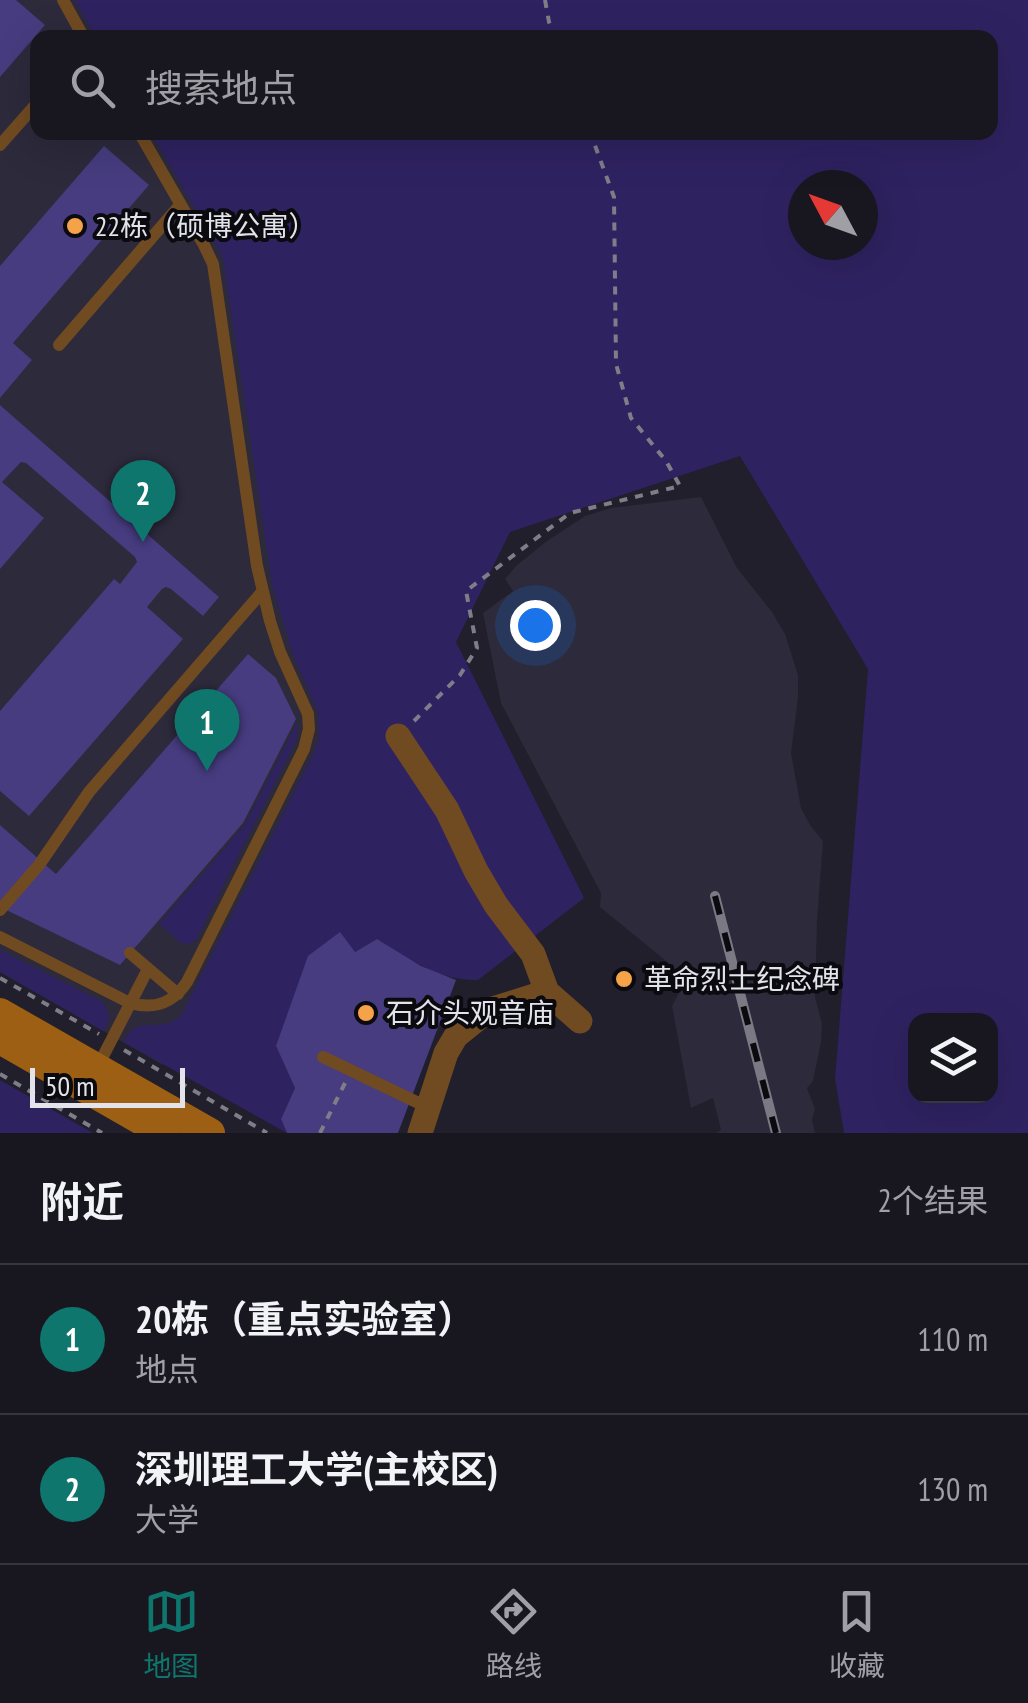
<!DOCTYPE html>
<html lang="zh">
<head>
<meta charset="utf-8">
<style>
  :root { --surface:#181720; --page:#25242d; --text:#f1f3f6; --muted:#9f9fa5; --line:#36363e; --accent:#0f766e }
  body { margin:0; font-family:"PT Sans Narrow","Noto Sans SC",sans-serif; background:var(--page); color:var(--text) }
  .controls { position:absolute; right:30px; bottom:30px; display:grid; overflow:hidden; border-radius:20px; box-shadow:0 10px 40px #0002 }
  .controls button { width:90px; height:90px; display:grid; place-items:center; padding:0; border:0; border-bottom:2px solid var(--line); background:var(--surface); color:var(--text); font:50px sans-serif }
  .compass { position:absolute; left:788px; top:170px; width:90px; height:90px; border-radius:50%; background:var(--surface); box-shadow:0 10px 40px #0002; rotate:311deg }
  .scale { position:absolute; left:30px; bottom:25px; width:155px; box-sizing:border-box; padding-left:10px; border:5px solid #e3e3eb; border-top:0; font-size:28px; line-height:35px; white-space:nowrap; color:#e3e3eb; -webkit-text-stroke:8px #0a0a0f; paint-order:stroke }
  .you { position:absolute; left:535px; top:625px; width:35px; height:35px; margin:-25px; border:8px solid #fff; border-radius:50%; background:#1a73e8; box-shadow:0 0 0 15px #1a73e833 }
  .badge { display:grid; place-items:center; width:65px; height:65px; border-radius:50%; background:var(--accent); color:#fff; font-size:32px; font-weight:700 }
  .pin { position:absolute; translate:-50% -82px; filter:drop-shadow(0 2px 5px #0008) }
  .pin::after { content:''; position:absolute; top:52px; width:35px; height:30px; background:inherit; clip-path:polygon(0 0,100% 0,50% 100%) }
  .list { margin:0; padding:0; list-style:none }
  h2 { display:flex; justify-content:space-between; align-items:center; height:130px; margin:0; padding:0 40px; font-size:42px }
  h2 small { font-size:32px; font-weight:400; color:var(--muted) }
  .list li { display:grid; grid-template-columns:65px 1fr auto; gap:30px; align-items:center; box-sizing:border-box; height:150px; padding:0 40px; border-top:2px solid var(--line) }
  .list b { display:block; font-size:38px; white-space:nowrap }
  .list p { margin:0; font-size:32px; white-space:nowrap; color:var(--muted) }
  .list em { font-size:32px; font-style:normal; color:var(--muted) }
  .icon { flex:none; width:55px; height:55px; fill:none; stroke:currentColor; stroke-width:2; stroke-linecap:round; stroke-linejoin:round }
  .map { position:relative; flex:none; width:1028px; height:1133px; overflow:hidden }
  .search { position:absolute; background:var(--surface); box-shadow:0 10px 40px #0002; left:30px; right:30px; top:30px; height:110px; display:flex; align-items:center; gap:25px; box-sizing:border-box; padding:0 35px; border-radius:20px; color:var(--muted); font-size:38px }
  .sheet { height:430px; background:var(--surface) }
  nav { display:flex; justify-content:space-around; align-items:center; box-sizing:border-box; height:140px; border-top:2px solid var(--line); background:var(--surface); font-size:28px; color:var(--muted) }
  nav a { display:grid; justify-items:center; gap:5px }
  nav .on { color:var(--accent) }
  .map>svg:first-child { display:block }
  .built { fill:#2c2a3b }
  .green { fill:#2f2261; fill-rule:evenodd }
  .building { fill:#463c7f }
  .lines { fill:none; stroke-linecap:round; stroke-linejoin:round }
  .path { stroke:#7f7e88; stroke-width:4; stroke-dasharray:8 8; stroke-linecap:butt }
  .service { stroke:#704a21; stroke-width:12 }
  .minor { stroke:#704a21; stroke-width:25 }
  .secondary { stroke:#9d5f13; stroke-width:30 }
  .rail-casing { stroke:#7a7984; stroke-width:10 }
  .rail { stroke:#0a0a0f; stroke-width:6; stroke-dasharray:19; stroke-linecap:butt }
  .poi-dot { fill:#f6a248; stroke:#0a0a0f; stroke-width:4 }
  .labels { text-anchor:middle; stroke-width:8; stroke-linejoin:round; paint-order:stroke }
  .poi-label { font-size:28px; fill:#e3e3eb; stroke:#0a0a0f; text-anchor:start }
</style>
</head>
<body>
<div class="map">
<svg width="1028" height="1133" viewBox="0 0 1028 1133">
  <rect width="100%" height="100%" fill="#201f2b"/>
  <path class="built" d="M0 0H103L124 37 38 38V132L180 133 202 168 347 688 163 1065 0 972Z
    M701 497 737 568 772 612 785 634 798 675V697L791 753 801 808 810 825 823 841 817 921 815 997 822 1024 821 1042 813 1081 807 1088 815 1109 812 1120 815 1133H716L721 1130 713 1098 691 1108 672 1006 679 993 671 965 600 907 601 893 501 703 483 613 513 591 505 579 516 566 547 541 585 516 611 508Z"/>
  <path class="green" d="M75 0H1028V1133H844L835 1079 868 669 740 456 510 532 456 642 584 898 478 980C438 981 410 959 377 939L355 952 276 1046 295 1088 281 1119 287 1133 123 1042C139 1011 161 1037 182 1014L313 755 319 739 318 712 292 652 272 584 223 258 217 246 151 133 990 132V38H96ZM803 185H863V245H803ZM916 1021H990V1096H916Z
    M298 721 297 736 293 747 196 940 188 945 180 942 159 924 245 825Z
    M0 950 103 1002 109 1015 108 1024 103 1031 0 972Z
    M0 1080 93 1133H0Z"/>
  <path class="building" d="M0 0H16L45 25 0 77Z
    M104 146 149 185 13 343 32 360 0 398V266Z
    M0 405 219 597 203 616 171 589 166 587 162 589 147 607 183 639 29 816 0 791V711L114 579 120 584 137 562 135 557 26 463 21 462 2 482 44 518 0 569Z
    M248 654 276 678 296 719 243 823 120 965 0 907V825L56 874Z
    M340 932 355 952 377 939 421 966 456 980 398 1133H287L281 1119 295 1088 276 1046 308 956Z"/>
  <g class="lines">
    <path class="path" d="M545 0 549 22 555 38
      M414 721 460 675 477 648 466 591 570 513 680 486 666 461 631 418 616 364 614 197 590 132
      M0 978 99 1034
      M124 1050 267 1133
      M0 1074 102 1133
      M320 1133 345 1083"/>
    <path class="service" d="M63 0 84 38
      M0 145 38 102
      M59 345 180 205
      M0 910 39 865 89 792 262 592
      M0 937 130 1003C155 1010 173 1003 187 982L304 749 309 729 308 714 280 652 270 621 257 566 213 264 204 245 139 132
      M130 953 178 994
      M323 1057 429 1108
      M97 1068 148 969"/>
    <path class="minor" d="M398 736 447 810 476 871 496 905 533 954 547 992 580 1021
      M420 1133 446 1053 456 1036 487 1011 547 992"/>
    <path class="secondary" d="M0 1013 210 1133
      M0 1039 164 1133"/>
    <defs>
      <path id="rail" d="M715 896 776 1133"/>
    </defs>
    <use href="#rail" class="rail-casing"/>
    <use href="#rail" class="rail"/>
  </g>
  <g class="poi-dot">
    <circle cx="75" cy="226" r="10"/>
    <circle cx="624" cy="979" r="10"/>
    <circle cx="366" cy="1013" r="10"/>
  </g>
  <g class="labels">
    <g class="poi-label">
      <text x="95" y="236">22栋（硕博公寓）</text>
      <text x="644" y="989">革命烈士纪念碑</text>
      <text x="386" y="1023">石介头观音庙</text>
    </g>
  </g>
</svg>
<div class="controls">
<button><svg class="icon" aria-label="layers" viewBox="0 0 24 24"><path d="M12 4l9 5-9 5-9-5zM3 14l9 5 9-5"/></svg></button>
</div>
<svg class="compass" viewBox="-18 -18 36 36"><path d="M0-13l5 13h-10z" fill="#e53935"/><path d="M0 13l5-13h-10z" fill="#9f9fa5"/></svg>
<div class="scale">50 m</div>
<div class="you"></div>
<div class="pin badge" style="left:207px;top:771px">1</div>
<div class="pin badge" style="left:143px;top:542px">2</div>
<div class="search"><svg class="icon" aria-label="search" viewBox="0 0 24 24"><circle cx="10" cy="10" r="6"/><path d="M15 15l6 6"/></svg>搜索地点</div>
</div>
<section class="sheet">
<h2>附近<small>2个结果</small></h2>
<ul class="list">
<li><span class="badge">1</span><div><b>20栋（重点实验室）</b><p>地点</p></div><em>110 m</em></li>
<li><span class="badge">2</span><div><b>深圳理工大学(主校区)</b><p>大学</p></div><em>130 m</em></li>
</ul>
</section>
<nav>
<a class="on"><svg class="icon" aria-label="map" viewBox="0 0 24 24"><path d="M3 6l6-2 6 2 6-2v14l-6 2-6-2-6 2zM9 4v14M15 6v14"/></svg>地图</a>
<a><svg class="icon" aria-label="directions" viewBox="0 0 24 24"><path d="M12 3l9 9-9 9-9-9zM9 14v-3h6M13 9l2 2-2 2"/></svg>路线</a>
<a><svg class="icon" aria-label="saved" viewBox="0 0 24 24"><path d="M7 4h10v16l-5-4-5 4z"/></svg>收藏</a>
</nav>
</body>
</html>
